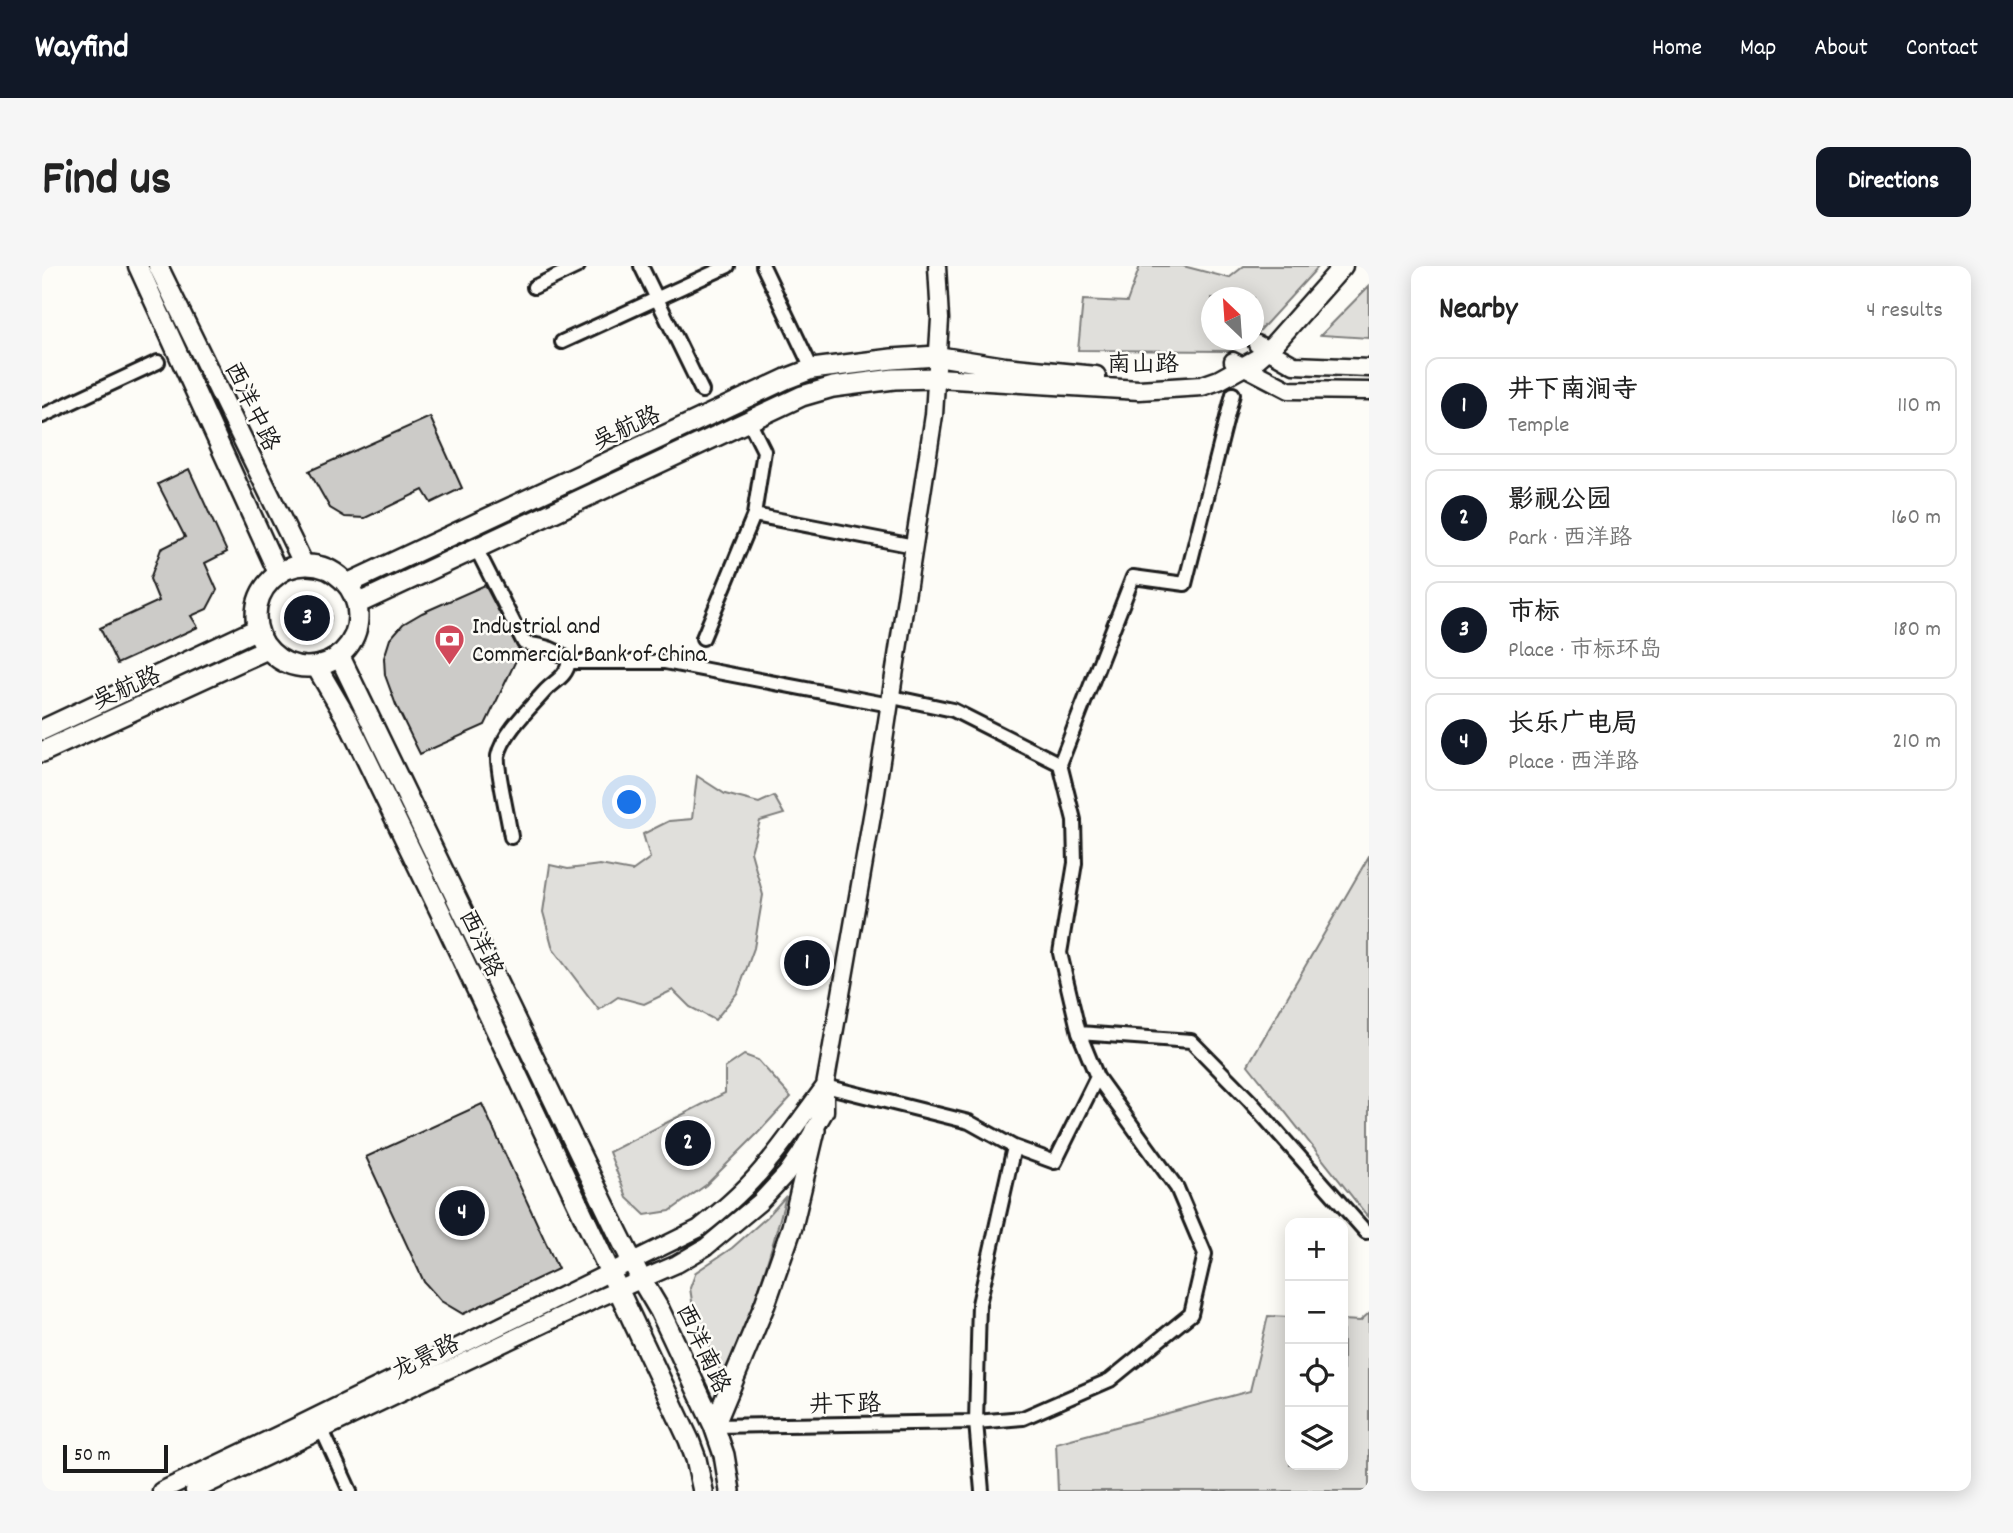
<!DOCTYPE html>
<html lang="en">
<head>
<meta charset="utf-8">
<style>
  :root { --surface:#fff; --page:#f6f6f6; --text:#222; --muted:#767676; --line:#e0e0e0; --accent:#111827 }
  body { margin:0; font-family:Dekko,"LXGW WenKai TC",sans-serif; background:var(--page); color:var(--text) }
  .controls { position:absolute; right:21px; bottom:21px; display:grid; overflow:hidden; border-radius:14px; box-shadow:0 4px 18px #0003 }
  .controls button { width:63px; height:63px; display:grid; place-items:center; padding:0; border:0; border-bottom:2px solid var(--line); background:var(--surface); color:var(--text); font:35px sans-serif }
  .compass { position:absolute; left:1159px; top:21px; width:63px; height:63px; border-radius:50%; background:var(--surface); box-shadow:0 4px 18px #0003; rotate:335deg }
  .scale { position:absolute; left:21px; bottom:18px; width:105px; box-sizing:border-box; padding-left:7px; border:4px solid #1c1c1c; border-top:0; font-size:19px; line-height:24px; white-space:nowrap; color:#1c1c1c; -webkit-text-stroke:5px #fdfcf7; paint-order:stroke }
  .you { position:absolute; left:588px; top:537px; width:24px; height:24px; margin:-18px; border:5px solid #fff; border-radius:50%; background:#1a73e8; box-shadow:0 0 0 10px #1a73e833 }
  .badge { display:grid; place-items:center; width:46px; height:46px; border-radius:50%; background:var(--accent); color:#fff; font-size:23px; font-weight:700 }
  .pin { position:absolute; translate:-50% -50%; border:4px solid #fff; box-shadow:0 2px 7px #0006 }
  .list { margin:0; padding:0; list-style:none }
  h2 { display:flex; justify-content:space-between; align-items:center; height:91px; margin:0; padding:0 28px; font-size:30px }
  h2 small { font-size:23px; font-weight:400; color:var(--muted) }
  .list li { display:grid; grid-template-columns:46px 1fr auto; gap:21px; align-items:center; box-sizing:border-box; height:98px; margin:0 14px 14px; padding:0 14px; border:2px solid var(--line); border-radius:14px }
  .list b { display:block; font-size:26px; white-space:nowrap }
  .list p { margin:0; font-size:23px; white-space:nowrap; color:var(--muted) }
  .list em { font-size:23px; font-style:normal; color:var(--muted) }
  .icon { flex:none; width:38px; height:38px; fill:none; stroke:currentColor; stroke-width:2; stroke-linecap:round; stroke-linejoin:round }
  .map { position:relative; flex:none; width:1327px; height:1225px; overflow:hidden; border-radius:14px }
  header { display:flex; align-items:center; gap:42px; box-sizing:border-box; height:98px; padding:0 35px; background:var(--accent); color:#fff }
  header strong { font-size:33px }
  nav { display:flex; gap:38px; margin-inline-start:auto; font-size:24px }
  .intro { display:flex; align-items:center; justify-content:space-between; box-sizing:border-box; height:168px; padding:0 42px }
  h1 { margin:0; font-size:49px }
  .button { padding:18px 32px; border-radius:14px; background:var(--accent); color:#fff; font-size:24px; font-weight:700 }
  main { display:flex; gap:42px; padding:0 42px }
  aside { flex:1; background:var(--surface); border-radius:14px; box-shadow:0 4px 18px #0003 }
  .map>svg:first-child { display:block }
  .green { fill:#e0dfdb; stroke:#7e7e7c; stroke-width:2 }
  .building { fill:#cccbc8; stroke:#1c1c1c; stroke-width:2 }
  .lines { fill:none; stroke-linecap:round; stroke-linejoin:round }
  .minor-casing { stroke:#1c1c1c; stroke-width:18 }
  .tertiary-casing { stroke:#1c1c1c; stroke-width:21 }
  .secondary-casing { stroke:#1c1c1c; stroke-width:23 }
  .primary-casing { stroke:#1c1c1c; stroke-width:24 }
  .minor { stroke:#fdfcf7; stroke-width:12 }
  .tertiary { stroke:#fdfcf7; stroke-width:16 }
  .secondary { stroke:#fdfcf7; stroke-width:18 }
  .primary { stroke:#fdfcf7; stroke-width:19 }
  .labels { text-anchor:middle; stroke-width:5; stroke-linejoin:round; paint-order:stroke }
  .street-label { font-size:24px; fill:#1c1c1c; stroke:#fdfcf7 }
  .poi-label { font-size:24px; fill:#1c1c1c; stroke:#fdfcf7; text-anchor:start }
</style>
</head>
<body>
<header>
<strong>Wayfind</strong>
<nav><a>Home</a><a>Map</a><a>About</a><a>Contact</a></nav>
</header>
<div class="intro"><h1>Find us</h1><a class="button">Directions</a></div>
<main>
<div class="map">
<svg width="1327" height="1225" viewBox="0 0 1327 1225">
  <rect width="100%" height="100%" fill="#fdfcf7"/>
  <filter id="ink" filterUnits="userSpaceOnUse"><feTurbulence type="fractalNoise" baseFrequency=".0143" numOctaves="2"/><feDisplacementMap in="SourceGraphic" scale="14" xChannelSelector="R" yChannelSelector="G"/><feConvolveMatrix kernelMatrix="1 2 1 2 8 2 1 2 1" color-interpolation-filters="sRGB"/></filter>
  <g filter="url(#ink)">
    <path class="green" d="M1098 0H1141L1187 12 1202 0H1277L1212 71V32H1170V74H1208L1189 85 1036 84 1041 34 1085 36Z
      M1327 20V72L1279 69Z
      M243 350a23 23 0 1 1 46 0a23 23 0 1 1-46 0Z
      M655 510 683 528 717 537 732 530 742 548 718 555 709 586 721 629 712 682 696 726 673 754 648 741 631 724 602 738 576 731 557 744 511 683 501 646 508 599 526 603 558 599 590 605 608 592 601 568 627 555 650 553Z
      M1327 590V952L1206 799Z
      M702 789 716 794 749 831 715 868 664 919 628 945 603 949 585 932 567 886 683 827V802Z
      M744 930C732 976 719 1021 701 1065 695 1080 689 1094 680 1108L652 1048 648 1022 654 1006 690 982 725 951Z
      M1327 1047V1225H1016L1014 1177 1208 1125 1226 1050 1248 1051V1199H1301V1054L1318 1055Z"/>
    <path class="building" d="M388 151 420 222 389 237 381 224 323 252 303 251 288 242 267 205Z
      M147 203 185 286 163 297 175 324 165 343 149 350 156 361 75 398 58 362 117 335 108 313 119 283 143 271 116 218Z
      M443 319 478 386 443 459 378 488 354 439 343 409 342 392 348 373 361 358 380 347Z
      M440 838 516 1003 421 1048 399 1035 382 1016 324 891Z"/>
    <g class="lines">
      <defs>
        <path id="minor" d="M599 0 660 125
          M721 0 770 103
          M492 21 536 0
          M520 76 686 0
          M0 150 116 96
          M712 249 872 280
          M434 282 482 377C500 380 514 381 527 396 524 411 514 414 504 424 489 441 461 467 456 490 454 501 467 555 469 571
          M661 372 712 249 722 185 707 155
          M527 396H623L848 439
          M850 431 911 444 1018 498 1091 311 1143 318 1191 128
          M1037 767 1149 775 1208 835 1324 966
          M783 820 927 856 972 881
          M672 1160 934 1156 981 1152 1068 1114 1149 1048 1163 988 1135 922 1055 811
          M280 1164 308 1225
          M940 1225 934 1156 937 1038 972 881 1013 896 1055 811 1037 767 1018 687 1033 597 1032 554 1018 498"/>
        <path id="tertiary" d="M1215 78 1252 99 1327 102
          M1191 95 1247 124 1327 125
          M119 1225 253 1161 656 963C682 943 707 921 727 895 747 871 764 845 783 820
          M152 1225 548 1036 635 998 664 981 718 936 744 908 758 888 783 845V820L834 527 892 149 898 53 895 0"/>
        <path id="secondary" d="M96 0 236 307
          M116 0 262 299
          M895 90 963 101 1054 110
          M895 112 1097 124 1160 120 1177 114 1215 93 1232 78 1301 0"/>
        <path id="primary" d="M214 350a51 51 0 1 1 102 0a51 51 0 1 1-102 0Z
          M305 318 744 113 770 103 850 93 895 90
          M315 338 760 130 791 121 852 113 895 112
          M297 389 576 967 599 1013 618 1045 672 1160 682 1189 688 1225
          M274 400 305 453 397 643 647 1174 654 1193 661 1225
          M0 464 215 363
          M0 486 225 383
          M672 1160 723 1038 750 961 773 864"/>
      </defs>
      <use href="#minor" class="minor-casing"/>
      <use href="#tertiary" class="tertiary-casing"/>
      <use href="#secondary" class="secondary-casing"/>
      <use href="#primary" class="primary-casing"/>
      <use href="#minor" class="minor"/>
      <use href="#tertiary" class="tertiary"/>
      <use href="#secondary" class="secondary"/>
      <use href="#primary" class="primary"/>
    </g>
  </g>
  <defs>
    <symbol id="bank-pin" viewBox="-11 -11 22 30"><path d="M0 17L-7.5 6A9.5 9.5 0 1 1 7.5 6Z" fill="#d1495b" stroke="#fdfcf7"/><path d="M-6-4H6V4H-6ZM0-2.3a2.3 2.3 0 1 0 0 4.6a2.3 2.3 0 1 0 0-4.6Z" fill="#fff"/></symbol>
  </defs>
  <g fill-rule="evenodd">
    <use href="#bank-pin" x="390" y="356" width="35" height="47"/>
  </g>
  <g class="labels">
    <g class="street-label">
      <text x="1101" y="105">南山路</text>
      <text transform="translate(211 140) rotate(64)" y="8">西洋中路</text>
      <text transform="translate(584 161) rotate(-25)" y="8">吴航路</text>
      <text transform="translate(84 421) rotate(-24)" y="8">吴航路</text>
      <text transform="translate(440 677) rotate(65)" y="8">西洋路</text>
      <text transform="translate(662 1082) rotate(65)" y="8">西洋南路</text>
      <text transform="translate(383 1090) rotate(-26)" y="8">龙景路</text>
      <text transform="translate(803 1137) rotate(-1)" y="8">井下路</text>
    </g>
    <g class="poi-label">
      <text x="430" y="367">Industrial and<tspan x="430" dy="28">Commercial Bank of China</tspan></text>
    </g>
  </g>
</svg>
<div class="controls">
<button>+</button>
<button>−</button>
<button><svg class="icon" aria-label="locate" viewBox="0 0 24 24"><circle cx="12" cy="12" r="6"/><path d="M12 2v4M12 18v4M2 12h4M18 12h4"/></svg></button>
<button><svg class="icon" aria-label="layers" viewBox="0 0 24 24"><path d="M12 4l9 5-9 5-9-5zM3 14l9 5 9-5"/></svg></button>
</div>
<svg class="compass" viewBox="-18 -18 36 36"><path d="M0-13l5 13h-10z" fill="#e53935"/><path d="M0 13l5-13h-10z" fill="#767676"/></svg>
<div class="scale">50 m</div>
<div class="you"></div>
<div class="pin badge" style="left:765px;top:697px">1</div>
<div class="pin badge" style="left:646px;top:877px">2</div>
<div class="pin badge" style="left:265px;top:352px">3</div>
<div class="pin badge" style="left:420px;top:947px">4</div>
</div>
<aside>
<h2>Nearby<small>4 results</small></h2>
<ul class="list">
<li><span class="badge">1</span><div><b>井下南涧寺</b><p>Temple</p></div><em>110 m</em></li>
<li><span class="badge">2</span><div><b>影视公园</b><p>Park · 西洋路</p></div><em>160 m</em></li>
<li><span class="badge">3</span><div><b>市标</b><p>Place · 市标环岛</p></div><em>180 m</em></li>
<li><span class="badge">4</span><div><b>长乐广电局</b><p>Place · 西洋路</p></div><em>210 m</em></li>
</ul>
</aside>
</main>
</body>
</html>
